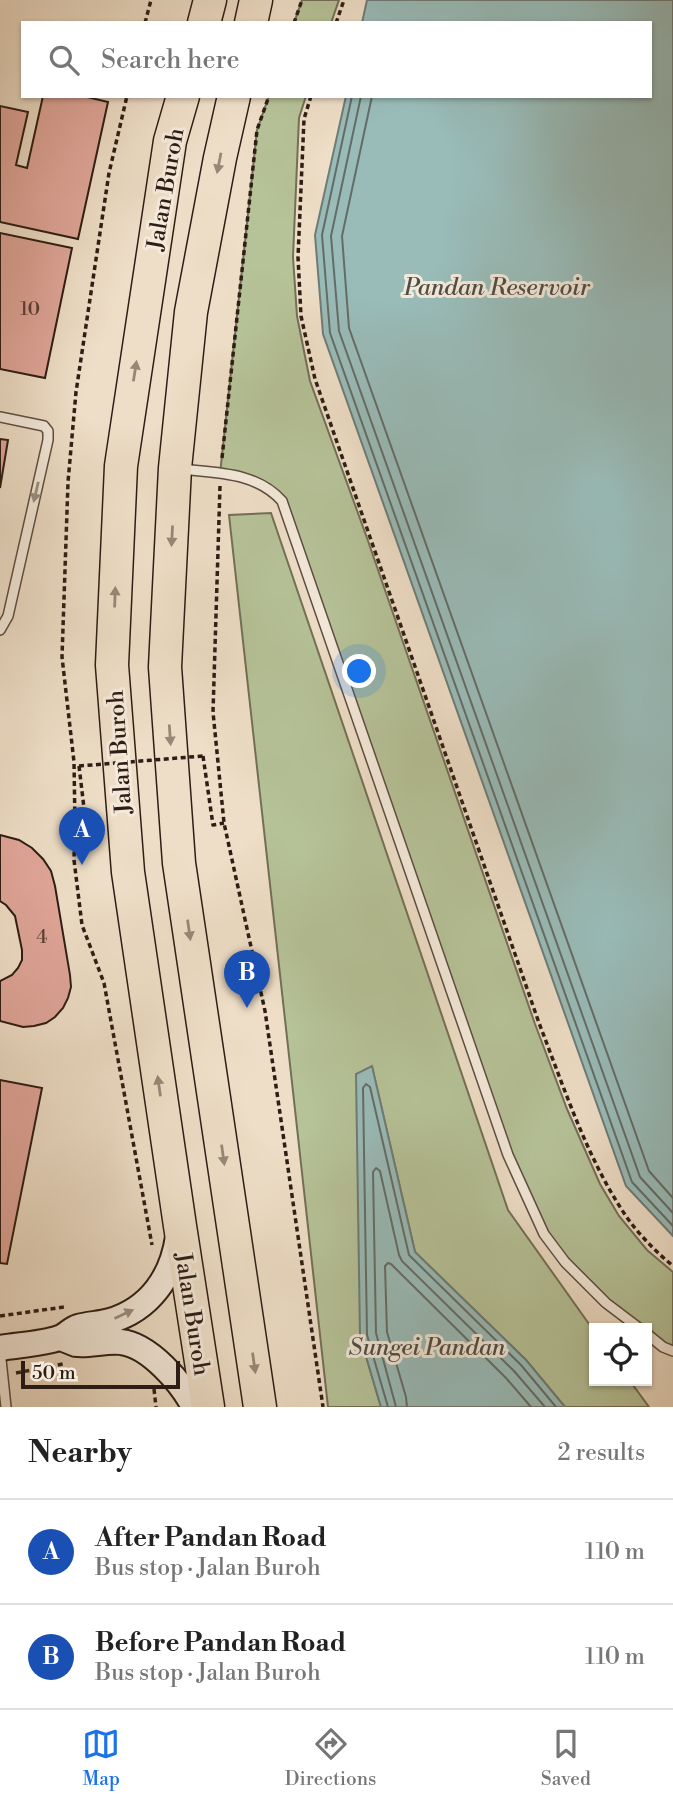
<!DOCTYPE html>
<html lang="en">
<head>
<meta charset="utf-8">
<style>
  :root { --surface:#fff; --page:#f2f2f2; --text:#222; --muted:#767676; --line:#e0e0e0; --accent:#1a73e8 }
  body { margin:0; font-family:"Libre Bodoni",serif; background:var(--page); color:var(--text) }
  .controls { position:absolute; right:21px; bottom:21px; display:grid; overflow:hidden; border-radius:0px; box-shadow:0 2px 5px #0004 }
  .controls button { width:63px; height:63px; display:grid; place-items:center; padding:0; border:0; border-bottom:2px solid var(--line); background:var(--surface); color:var(--text); font:35px sans-serif }
  .scale { position:absolute; left:21px; bottom:18px; width:159px; box-sizing:border-box; padding-left:7px; border:4px solid #2e1d15; border-top:0; font-size:19px; line-height:24px; white-space:nowrap; color:#2e1d15; -webkit-text-stroke:5px #f4eadb; paint-order:stroke }
  .you { position:absolute; left:360px; top:672px; width:24px; height:24px; margin:-18px; border:5px solid #fff; border-radius:50%; background:#1a73e8; box-shadow:0 0 0 10px #1a73e833 }
  .badge { display:grid; place-items:center; width:46px; height:46px; border-radius:50%; background:var(--accent); color:#fff; font-size:23px; font-weight:700 }
  .pin { position:absolute; translate:-50% -58px; filter:drop-shadow(0 2px 4px #0008) }
  .pin::after { content:''; position:absolute; top:37px; width:24px; height:21px; background:inherit; clip-path:polygon(0 0,100% 0,50% 100%) }
  .list { margin:0; padding:0; list-style:none }
  h2 { display:flex; justify-content:space-between; align-items:center; height:91px; margin:0; padding:0 28px; font-size:30px }
  h2 small { font-size:23px; font-weight:400; color:var(--muted) }
  .list li { display:grid; grid-template-columns:46px 1fr auto; gap:21px; align-items:center; box-sizing:border-box; height:105px; padding:0 28px; border-top:2px solid var(--line) }
  .list b { display:block; font-size:26px; white-space:nowrap }
  .list p { margin:0; font-size:23px; white-space:nowrap; color:var(--muted) }
  .list em { font-size:23px; font-style:normal; color:var(--muted) }
  .icon { flex:none; width:38px; height:38px; fill:none; stroke:currentColor; stroke-width:2; stroke-linecap:round; stroke-linejoin:round }
  .map { position:relative; flex:none; width:673px; height:1407px; overflow:hidden }
  .search { position:absolute; background:var(--surface); box-shadow:0 2px 5px #0004; left:21px; right:21px; top:21px; height:77px; display:flex; align-items:center; gap:18px; box-sizing:border-box; padding:0 24px; border-radius:0px; color:var(--muted); font-size:26px }
  .sheet { height:301px; background:var(--surface) }
  nav { display:flex; justify-content:space-around; align-items:center; box-sizing:border-box; height:98px; border-top:2px solid var(--line); background:var(--surface); font-size:19px; color:var(--muted) }
  nav a { display:grid; justify-items:center; gap:4px }
  nav .on { color:var(--accent) }
  .map>svg:first-child { display:block }
  .green { fill:#b6c298; stroke:#727056; stroke-width:2 }
  .water { fill:#99bcb9; stroke:#6e7c77; stroke-width:2 }
  .lines { fill:none; stroke-linecap:round; stroke-linejoin:round }
  .shore { stroke:#646c67; stroke-width:2 }
  .building { fill:#e0a699; stroke:#2e1d15; stroke-width:2 }
  .lane-casing { stroke:#5e4d42; stroke-width:12 }
  .secondary-casing { stroke:#2e1d15; stroke-width:28 }
  .highway-casing { stroke:#2e1d15; stroke-width:35 }
  .path { stroke:#2e1d15; stroke-width:3.5; stroke-dasharray:5 3.5; stroke-linecap:butt }
  .lane { stroke:#f4eadb; stroke-width:9 }
  .secondary { stroke:#f4eadb; stroke-width:24 }
  .highway { stroke:#eedec7; stroke-width:32 }
  .path-bridge { stroke:#2e1d15; stroke-width:3.5; stroke-dasharray:5 3.5; stroke-linecap:butt }
  .oneway { fill:#988777 }
  .oneway2 { fill:#9b8e82 }
  .labels { text-anchor:middle; stroke-width:6; stroke-linejoin:round; paint-order:stroke }
  .number-label { font-size:19px; fill:#5a3f36 }
  .street-label { font-size:23px; fill:#2e1d15; stroke:#f4eadb }
  .water-label { font-size:24px; font-style:italic; fill:#4e4d46; stroke:#f4eadb }
</style>
</head>
<body>
<div class="map">
<svg width="673" height="1407" viewBox="0 0 673 1407">
  <rect width="100%" height="100%" fill="#eedec7"/>
  <filter id="stains"><feTurbulence type="fractalNoise" baseFrequency=".00286" numOctaves="4"/><feColorMatrix values="0 0 0 0 .2 0 0 0 0 .09 0 0 0 0 .02 0 0 0 .5 -.17"/></filter>
  <radialGradient id="worn" r=".72"><stop offset=".6" stop-color="#630" stop-opacity="0"/><stop offset="1" stop-color="#630" stop-opacity=".3"/></radialGradient>
  <path class="green" d="M302 0H339L331 23H294Z
    M269 96H306L299 118 293 257 297 316 310 381 367 538 535 1024 567 1109 600 1184 619 1216 647 1250 673 1272V1351L647 1334V1328H639L606 1303 544 1234 508 1155 282 501 272 490 220 474 257 130Z
    M271 513 508 1210 594 1331V1381H630L649 1407H565L526 1360 415 1252 372 1067 360 1336 381 1407H328L229 515Z"/>
  <path class="water" d="M367 0H673V1236L626 1186 323 334 315 235 346 96H650V23H362Z
    M372 1066 415 1252 526 1360 565 1407H381L360 1336 356 1074Z"/>
  <g class="lines">
    <path class="shore" d="M352 96 322 235 330 333 632 1182 673 1226
      M361 96 331 236 339 331 640 1177 673 1213
      M372 96 342 236 349 328 649 1171 673 1198
      M388 1407 367 1335 363 1088 366 1084 370 1087 409 1255 521 1365 556 1407
      M396 1407 376 1333 373 1172 376 1168 380 1171 399 1255 402 1261 514 1371 545 1407
      M407 1407 406 1397 387 1332 385 1266 388 1263 391 1264 506 1378 531 1407"/>
  </g>
  <path class="building" d="M43 96H83L108 102 78 239 0 222V106L28 112 16 165 27 168Z
    M0 233 72 248 45 378 0 369Z
    M0 439 8 440 0 488Z
    M0 835 19 840 32 848 43 859 51 871 55 886 70 975 71 987 68 998 63 1008 55 1017 46 1023 34 1026 23 1027 0 1021V981L12 975 18 968 22 960V950L15 916 6 905 0 901Z
    M0 1080 42 1088 7 1264 0 1263Z"/>
  <g class="lines">
    <defs>
      <path id="lane" d="M0 417 44 426 48 431V440L8 616 0 630
        M180 469C217 473 256 472 282 501L508 1155 544 1234 565 1262 606 1303 639 1328
        M647 1334 663 1347 673 1351
        M0 1350 6 1407"/>
      <path id="secondary" d="M61 1338C66 1340 71 1342 76 1344 88 1346 107 1340 121 1342 149 1345 182 1383 194 1407
        M0 1348C18 1345 42 1344 59 1338 66 1336 71 1329 78 1327 88 1324 100 1324 110 1321 150 1309 172 1277 178 1237"/>
      <path id="highway" d="M204 23 210 0
        M251 23 256 0
        M183 96 170 141 121 466 112 665 128 872 180 1226 208 1407
        M234 96 220 158 191 312 175 468 165 667 179 863 260 1407"/>
    </defs>
    <use href="#lane" class="lane-casing"/>
    <use href="#secondary" class="secondary-casing"/>
    <use href="#highway" class="highway-casing"/>
    <path class="path" d="M145 23 151 0
      M294 23 302 0
      M336 23 344 0
      M311 96 304 119 298 257 301 316 315 379 539 1023C563 1085 586 1155 622 1210 636 1232 654 1250 673 1266
      M222 458 257 130 269 96
      M220 486 213 712 224 823 265 1011 323 1407
      M203 756 213 825 224 823
      M79 766 86 825 75 826 74 762 62 657 68 482 76 392 109 173 127 96
      M75 826 74 860 82 925 104 983 152 1245
      M0 1316 64 1307
      M16 1373 63 1364
      M154 1389 156 1407"/>
    <use href="#lane" class="lane"/>
    <use href="#secondary" class="secondary"/>
    <use href="#highway" class="highway"/>
    <path class="path-bridge" d="M79 766 203 756"/>
  </g>
  <defs><path id="oneway-solid" d="M-6-.8H1V-3.2L6.5 0L1 3.2V.8H-6Z" transform="scale(1.75)"/></defs>
  <g class="oneway">
    <use href="#oneway-solid" transform="translate(219 163) rotate(101)"/>
    <use href="#oneway-solid" transform="translate(135 371) rotate(-81)"/>
    <use href="#oneway-solid" transform="translate(172 536) rotate(93)"/>
    <use href="#oneway-solid" transform="translate(115 597) rotate(-88)"/>
    <use href="#oneway-solid" transform="translate(170 735) rotate(86)"/>
    <use href="#oneway-solid" transform="translate(189 930) rotate(82)"/>
    <use href="#oneway-solid" transform="translate(159 1086) rotate(-98)"/>
    <use href="#oneway-solid" transform="translate(223 1155) rotate(82)"/>
    <use href="#oneway-solid" transform="translate(254 1363) rotate(82)"/>
  </g>
  <g class="oneway2">
    <use href="#oneway-solid" transform="translate(36 492) rotate(103)"/>
    <use href="#oneway-solid" transform="translate(124 1314) rotate(-25)"/>
  </g>
  <g class="labels">
    <g class="number-label">
      <text x="30" y="315">10</text>
      <text x="42" y="943">4</text>
    </g>
    <g class="street-label">
      <text transform="translate(165 189) rotate(-80)" y="8">Jalan Buroh</text>
      <text transform="translate(119 752) rotate(-94)" y="8">Jalan Buroh</text>
      <text transform="translate(193 1314) rotate(81)" y="8">Jalan Buroh</text>
    </g>
    <g class="water-label">
      <text x="497" y="295">Pandan Reservoir</text>
      <text x="427" y="1355">Sungei Pandan</text>
    </g>
  </g>
  <rect width="100%" height="100%" filter="url(#stains)"/>
  <rect width="100%" height="100%" fill="url(#worn)"/>
</svg>
<div class="controls">
<button><svg class="icon" aria-label="locate" viewBox="0 0 24 24"><circle cx="12" cy="12" r="6"/><path d="M12 2v4M12 18v4M2 12h4M18 12h4"/></svg></button>
</div>
<div class="scale">50 m</div>
<div class="you"></div>
<div class="pin badge" style="left:82px;top:865px;background:#1a4fb4">A</div>
<div class="pin badge" style="left:247px;top:1008px;background:#1a4fb4">B</div>
<div class="search"><svg class="icon" aria-label="search" viewBox="0 0 24 24"><circle cx="10" cy="10" r="6"/><path d="M15 15l6 6"/></svg>Search here</div>
</div>
<section class="sheet">
<h2>Nearby<small>2 results</small></h2>
<ul class="list">
<li><span class="badge" style="background:#1a4fb4">A</span><div><b>After Pandan Road</b><p>Bus stop · Jalan Buroh</p></div><em>110 m</em></li>
<li><span class="badge" style="background:#1a4fb4">B</span><div><b>Before Pandan Road</b><p>Bus stop · Jalan Buroh</p></div><em>110 m</em></li>
</ul>
</section>
<nav>
<a class="on"><svg class="icon" aria-label="map" viewBox="0 0 24 24"><path d="M3 6l6-2 6 2 6-2v14l-6 2-6-2-6 2zM9 4v14M15 6v14"/></svg>Map</a>
<a><svg class="icon" aria-label="directions" viewBox="0 0 24 24"><path d="M12 3l9 9-9 9-9-9zM9 14v-3h6M13 9l2 2-2 2"/></svg>Directions</a>
<a><svg class="icon" aria-label="saved" viewBox="0 0 24 24"><path d="M7 4h10v16l-5-4-5 4z"/></svg>Saved</a>
</nav>
</body>
</html>
